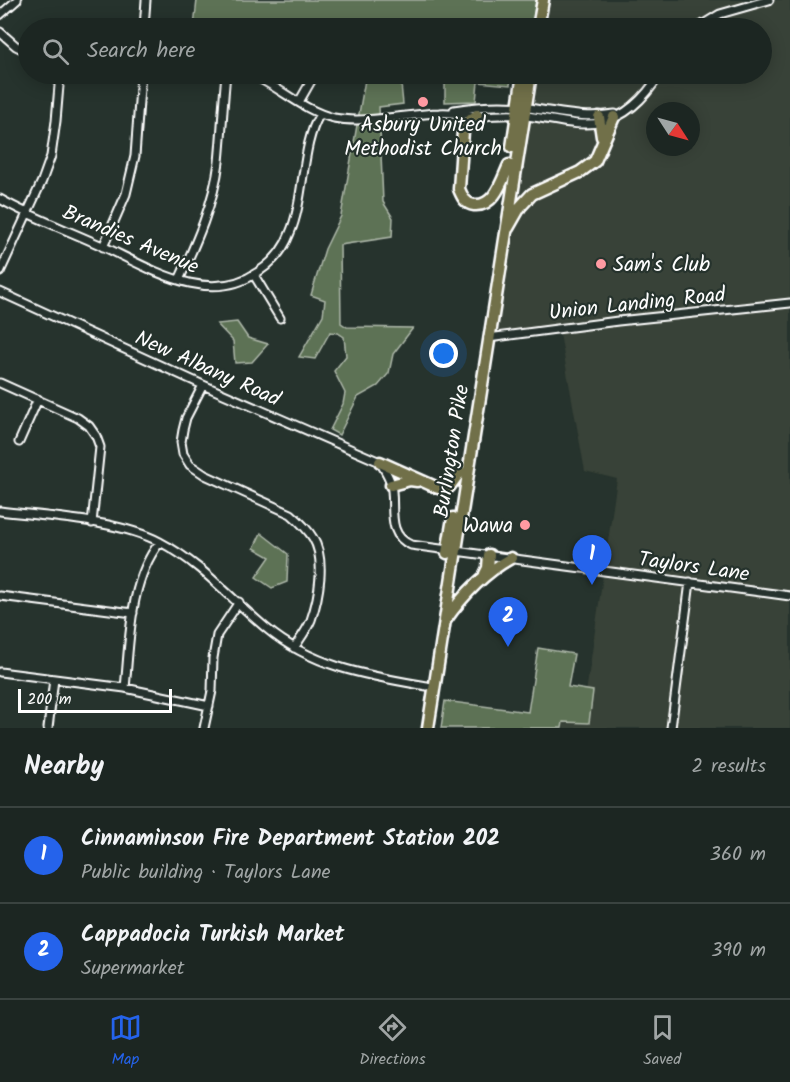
<!DOCTYPE html>
<html lang="en">
<head>
<meta charset="utf-8">
<style>
  :root { --surface:#1c2622; --page:#252e2a; --text:#f1f3f6; --muted:#a0a5a5; --line:#3a4340; --accent:#2563eb }
  body { margin:0; font-family:Kalam,sans-serif; background:var(--page); color:var(--text) }
  .compass { position:absolute; left:646px; top:102px; width:54px; height:54px; border-radius:50%; background:var(--surface); box-shadow:0 3px 15px #0003; rotate:126deg }
  .scale { position:absolute; left:18px; bottom:15px; width:154px; box-sizing:border-box; padding-left:6px; border:3px solid #fff; border-top:0; font-size:16px; line-height:21px; white-space:nowrap; color:#fff; -webkit-text-stroke:4px #26332d; paint-order:stroke }
  .you { position:absolute; left:444px; top:354px; width:21px; height:21px; margin:-15px; border:4px solid #fff; border-radius:50%; background:#1a73e8; box-shadow:0 0 0 9px #1a73e833 }
  .badge { display:grid; place-items:center; width:39px; height:39px; border-radius:50%; background:var(--accent); color:#fff; font-size:20px; font-weight:700 }
  .pin { position:absolute; translate:-50% -50px; filter:drop-shadow(0 2px 3px #0008) }
  .pin::after { content:''; position:absolute; top:32px; width:21px; height:18px; background:inherit; clip-path:polygon(0 0,100% 0,50% 100%) }
  .list { margin:0; padding:0; list-style:none }
  h2 { display:flex; justify-content:space-between; align-items:center; height:78px; margin:0; padding:0 24px; font-size:26px }
  h2 small { font-size:20px; font-weight:400; color:var(--muted) }
  .list li { display:grid; grid-template-columns:39px 1fr auto; gap:18px; align-items:center; box-sizing:border-box; height:96px; padding:0 24px; border-top:2px solid var(--line) }
  .list b { display:block; font-size:22px; white-space:nowrap }
  .list p { margin:0; font-size:20px; white-space:nowrap; color:var(--muted) }
  .list em { font-size:20px; font-style:normal; color:var(--muted) }
  .icon { flex:none; width:33px; height:33px; fill:none; stroke:currentColor; stroke-width:2; stroke-linecap:round; stroke-linejoin:round }
  .map { position:relative; flex:none; width:790px; height:728px; overflow:hidden }
  .search { position:absolute; background:var(--surface); box-shadow:0 3px 15px #0003; left:18px; right:18px; top:18px; height:66px; display:flex; align-items:center; gap:15px; box-sizing:border-box; padding:0 21px; border-radius:33px; color:var(--muted); font-size:22px }
  .sheet { height:270px; background:var(--surface) }
  nav { display:flex; justify-content:space-around; align-items:center; box-sizing:border-box; height:84px; border-top:2px solid var(--line); background:var(--surface); font-size:16px; color:var(--muted) }
  nav a { display:grid; justify-items:center; gap:3px }
  nav .on { color:var(--accent) }
  .map>svg:first-child { display:block }
  .built { fill:#394237; fill-rule:evenodd }
  .green { fill:#5d7255; stroke:#aeb8aa; stroke-width:1.5 }
  .lines { fill:none; stroke-linecap:round; stroke-linejoin:round }
  .minor-casing { stroke:#fff; stroke-width:11 }
  .highway-casing { stroke:#fff; stroke-width:15 }
  .minor { stroke:#26332d; stroke-width:7 }
  .highway { stroke:#71704a; stroke-width:10 }
  .poi-dot { fill:#ff9aa2; stroke:#26332d; stroke-width:2 }
  .labels { text-anchor:middle; stroke-width:4.5; stroke-linejoin:round; paint-order:stroke }
  .poi-label { font-size:21px; fill:#fff; stroke:#26332d }
  .street-label { font-size:21px; fill:#fff; stroke:#26332d }
</style>
</head>
<body>
<div class="map">
<svg width="790" height="728" viewBox="0 0 790 728">
  <rect width="100%" height="100%" fill="#26332d"/>
  <filter id="ink" filterUnits="userSpaceOnUse"><feTurbulence type="fractalNoise" baseFrequency=".0167" numOctaves="2"/><feDisplacementMap in="SourceGraphic" scale="12" xChannelSelector="R" yChannelSelector="G"/><feConvolveMatrix kernelMatrix="1 2 1 2 8 2 1 2 1" color-interpolation-filters="sRGB"/></filter>
  <g filter="url(#ink)">
    <path class="built" d="M543 0H790V728H561L563 714H583L617 479 585 471 559 328 488 338 531 74H762V28H538ZM655 111H691V147H655Z"/>
    <path class="green" d="M197 0H536L532 26 520 27 519 28H233L194 27Z
      M366 74H406H400L403 104 379 107 383 202 393 218 392 237 340 245 341 323 347 327 413 328 393 354 389 373 378 386 358 397 339 435 330 430 343 404 345 393 334 371 346 356 344 337 338 333 330 332 315 359 299 357 323 315 325 300 311 295 325 249 341 216Z
      M445 74H512L510 85 478 82 476 101 445 102Z
      M237 322 248 338 268 344 252 362 235 363 233 341 217 324Z
      M261 533 288 554 287 582 272 588 256 577 270 557 254 548Z
      M538 648 574 654 568 687 593 691 589 723 563 722 562 728H441L445 701 528 712Z"/>
    <g class="lines">
      <defs>
        <path id="minor" d="M0 15 17 0
          M144 28 146 0
          M697 28 720 14 769 0
          M0 32 16 46 28 52
          M250 74C279 86 303 111 334 118 364 124 408 114 439 113 453 112 466 115 480 116 492 116 504 114 516 115 542 116 578 129 602 122 628 116 647 95 660 74
          M299 102 315 74
          M454 110C478 106 503 104 528 108 561 112 581 119 615 114
          M0 199C31 217 67 230 100 245 148 267 207 307 258 272 272 263 284 249 290 233 305 199 301 144 320 114
          M103 247 126 194 135 156 141 74
          M0 272 42 181 51 156 56 121 60 74
          M254 275 280 318
          M179 280C196 243 214 203 219 162 222 132 223 103 226 74
          M0 292 203 385 380 462C384 469 389 476 391 484 396 506 385 534 411 545L790 596
          M488 338 618 321 790 303
          M0 383 78 418 89 426 96 436 100 447 92 523
          M203 385 186 418 183 430 181 442 183 454 190 465 205 475 291 514C299 521 307 528 313 538 326 559 319 597 311 620 307 630 300 639 294 648
          M19 442 38 399
          M0 511C48 517 118 520 160 542 202 564 231 599 266 628 312 667 369 676 427 686
          M0 596 133 613
          M0 672 125 688 209 706
          M125 688C130 640 129 581 160 542
          M48 728 54 679
          M204 728 212 691 213 658 217 635 239 602
          M671 728 690 582"/>
        <path id="highway" d="M538 28 543 0
          M477 115 467 123 463 131 459 189C462 196 465 204 474 205 495 207 502 180 509 165
          M599 117 602 137
          M512 147 523 74
          M508 228 520 207 532 194 580 172 595 161 614 117
          M380 462 438 488 449 487 460 472
          M391 485 410 480 417 481
          M447 553 453 518
          M485 574 488 568 489 555
          M445 621C463 595 484 573 511 558
          M428 728 531 74"/>
      </defs>
      <use href="#minor" class="minor-casing"/>
      <use href="#highway" class="highway-casing"/>
      <use href="#minor" class="minor"/>
      <use href="#highway" class="highway"/>
    </g>
  </g>
  <g class="poi-dot">
    <circle cx="423" cy="102" r="6"/>
    <circle cx="601" cy="264" r="6"/>
    <circle cx="525" cy="525" r="6"/>
  </g>
  <g class="labels">
    <g class="poi-label">
      <text x="423" y="131">Asbury United<tspan x="423" dy="24">Methodist Church</tspan></text>
      <text x="613" y="271" text-anchor="start">Sam's Club</text>
      <text x="513" y="532" text-anchor="end">Wawa</text>
    </g>
    <g class="street-label">
      <text transform="translate(131 239) rotate(23)" y="7">Brandies Avenue</text>
      <text transform="translate(637 303) rotate(-6)" y="7">Union Landing Road</text>
      <text transform="translate(208 368) rotate(24)" y="7">New Albany Road</text>
      <text transform="translate(451 451) rotate(-81)" y="7">Burlington Pike</text>
      <text transform="translate(694 566) rotate(8)" y="7">Taylors Lane</text>
    </g>
  </g>
</svg>
<svg class="compass" viewBox="-18 -18 36 36"><path d="M0-13l5 13h-10z" fill="#e53935"/><path d="M0 13l5-13h-10z" fill="#a0a5a5"/></svg>
<div class="scale">200 m</div>
<div class="you"></div>
<div class="pin badge" style="left:592px;top:585px">1</div>
<div class="pin badge" style="left:508px;top:647px">2</div>
<div class="search"><svg class="icon" aria-label="search" viewBox="0 0 24 24"><circle cx="10" cy="10" r="6"/><path d="M15 15l6 6"/></svg>Search here</div>
</div>
<section class="sheet">
<h2>Nearby<small>2 results</small></h2>
<ul class="list">
<li><span class="badge">1</span><div><b>Cinnaminson Fire Department Station 202</b><p>Public building · Taylors Lane</p></div><em>360 m</em></li>
<li><span class="badge">2</span><div><b>Cappadocia Turkish Market</b><p>Supermarket</p></div><em>390 m</em></li>
</ul>
</section>
<nav>
<a class="on"><svg class="icon" aria-label="map" viewBox="0 0 24 24"><path d="M3 6l6-2 6 2 6-2v14l-6 2-6-2-6 2zM9 4v14M15 6v14"/></svg>Map</a>
<a><svg class="icon" aria-label="directions" viewBox="0 0 24 24"><path d="M12 3l9 9-9 9-9-9zM9 14v-3h6M13 9l2 2-2 2"/></svg>Directions</a>
<a><svg class="icon" aria-label="saved" viewBox="0 0 24 24"><path d="M7 4h10v16l-5-4-5 4z"/></svg>Saved</a>
</nav>
</body>
</html>
